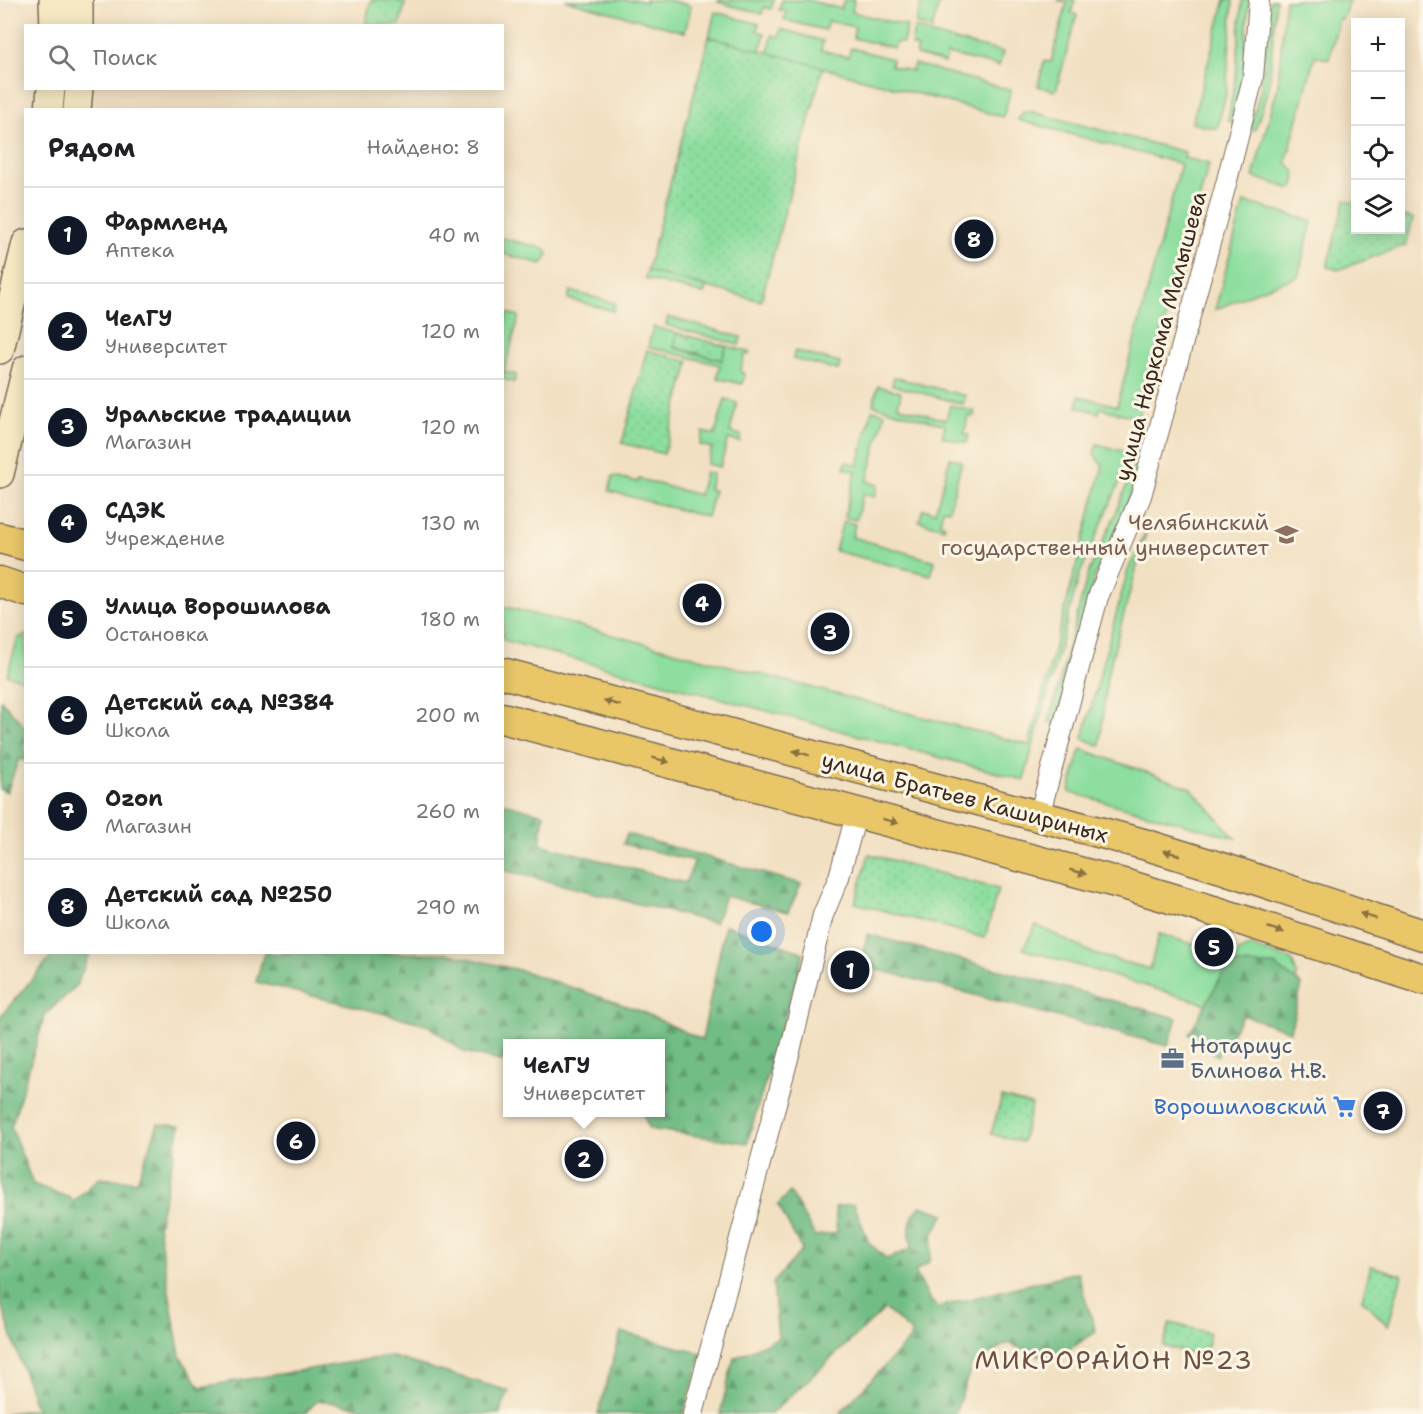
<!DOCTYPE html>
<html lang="ru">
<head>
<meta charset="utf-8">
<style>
  :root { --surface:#fff; --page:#f2f2f2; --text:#202124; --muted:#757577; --line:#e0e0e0; --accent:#111827 }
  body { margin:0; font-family:"Shantell Sans",sans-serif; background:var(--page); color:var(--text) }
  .controls { position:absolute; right:18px; top:18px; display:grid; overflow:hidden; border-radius:0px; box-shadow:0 3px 15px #0003 }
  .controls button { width:54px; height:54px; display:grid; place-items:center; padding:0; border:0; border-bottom:2px solid var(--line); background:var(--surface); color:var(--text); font:30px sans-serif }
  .you { position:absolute; left:762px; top:932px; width:21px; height:21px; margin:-15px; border:4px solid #fff; border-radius:50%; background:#1a73e8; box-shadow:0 0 0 9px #1a73e833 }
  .badge { display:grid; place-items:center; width:39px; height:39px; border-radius:50%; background:var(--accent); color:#fff; font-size:20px; font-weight:700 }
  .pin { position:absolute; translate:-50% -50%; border:3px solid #fff; box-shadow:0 2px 6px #0006 }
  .popup { position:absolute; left:503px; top:1039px; width:162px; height:78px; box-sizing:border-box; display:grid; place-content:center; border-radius:0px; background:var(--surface); filter:drop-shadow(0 2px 4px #0005); font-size:20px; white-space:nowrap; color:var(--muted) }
  .popup b { font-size:22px; color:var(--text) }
  .popup::after { content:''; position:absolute; left:50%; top:100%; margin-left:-12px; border:12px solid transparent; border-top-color:var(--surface) }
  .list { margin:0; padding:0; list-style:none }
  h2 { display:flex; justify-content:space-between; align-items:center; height:78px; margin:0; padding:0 24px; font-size:26px }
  h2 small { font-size:20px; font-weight:400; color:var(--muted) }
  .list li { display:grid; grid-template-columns:39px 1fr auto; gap:18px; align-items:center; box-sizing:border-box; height:96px; padding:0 24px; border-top:2px solid var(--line) }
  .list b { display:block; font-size:22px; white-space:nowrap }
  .list p { margin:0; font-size:20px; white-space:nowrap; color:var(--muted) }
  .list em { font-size:20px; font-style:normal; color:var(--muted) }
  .icon { flex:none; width:33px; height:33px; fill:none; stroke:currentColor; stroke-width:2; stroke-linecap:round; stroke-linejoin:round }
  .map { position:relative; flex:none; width:1423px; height:1414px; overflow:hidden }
  .search { position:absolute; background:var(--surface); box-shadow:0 3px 15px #0003; left:24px; top:24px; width:480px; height:66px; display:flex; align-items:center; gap:15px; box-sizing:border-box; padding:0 21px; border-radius:0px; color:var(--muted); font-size:22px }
  .panel { position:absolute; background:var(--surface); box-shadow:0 3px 15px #0003; left:24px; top:108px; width:480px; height:846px; border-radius:0px }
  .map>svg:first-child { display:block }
  .grass { fill:#8dde9f; stroke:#64845e; stroke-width:1.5 }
  .forest { fill:url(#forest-firs); stroke:#567452; stroke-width:1.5 }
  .park { fill:url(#park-dots); stroke:#64845e; stroke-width:1.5 }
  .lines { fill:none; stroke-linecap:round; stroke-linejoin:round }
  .minor-casing { stroke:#7b6a57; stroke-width:22 }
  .secondary-casing { stroke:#7b6a57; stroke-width:30 }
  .primary-casing { stroke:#7b6a57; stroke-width:33 }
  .minor { stroke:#fff; stroke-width:20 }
  .secondary { stroke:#f6e9c3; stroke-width:27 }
  .primary { stroke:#e9c769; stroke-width:30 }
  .oneway { fill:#897140 }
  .labels { text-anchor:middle; stroke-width:6; stroke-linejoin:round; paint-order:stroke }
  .street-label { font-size:22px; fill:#3b2a1e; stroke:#fcf5e5 }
  .education-label { font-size:22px; fill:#785e54; stroke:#fcf5e5; text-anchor:end }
  .service-label { font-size:22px; fill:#4e5e75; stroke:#fcf5e5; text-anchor:start }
  .shop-label { font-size:22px; fill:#366cbe; stroke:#fcf5e5; text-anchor:end }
  .quarter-label { font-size:26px; letter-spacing:1.5px; fill:#6e5041; stroke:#fcf5e5 }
</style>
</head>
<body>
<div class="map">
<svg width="1423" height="1414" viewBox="0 0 1423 1414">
  <defs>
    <pattern id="forest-firs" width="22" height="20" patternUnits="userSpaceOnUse" patternTransform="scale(1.5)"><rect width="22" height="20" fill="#72bd86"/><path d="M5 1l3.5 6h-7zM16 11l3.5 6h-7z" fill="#5f9a6d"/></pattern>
    <pattern id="park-dots" width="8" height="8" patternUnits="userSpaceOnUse" patternTransform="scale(1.5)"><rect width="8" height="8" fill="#8dde9f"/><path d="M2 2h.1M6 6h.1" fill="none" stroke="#7bbf88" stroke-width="1.8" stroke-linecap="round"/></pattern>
  </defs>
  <rect width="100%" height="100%" fill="#fcf5e5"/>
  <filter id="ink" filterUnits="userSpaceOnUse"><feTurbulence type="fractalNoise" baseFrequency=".0167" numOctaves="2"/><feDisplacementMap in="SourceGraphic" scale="12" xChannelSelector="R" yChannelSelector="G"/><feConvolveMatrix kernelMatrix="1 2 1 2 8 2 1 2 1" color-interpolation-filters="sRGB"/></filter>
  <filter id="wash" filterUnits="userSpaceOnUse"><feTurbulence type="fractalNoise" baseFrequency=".008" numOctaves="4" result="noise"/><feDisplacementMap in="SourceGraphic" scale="24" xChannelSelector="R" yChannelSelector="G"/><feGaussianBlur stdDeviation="1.35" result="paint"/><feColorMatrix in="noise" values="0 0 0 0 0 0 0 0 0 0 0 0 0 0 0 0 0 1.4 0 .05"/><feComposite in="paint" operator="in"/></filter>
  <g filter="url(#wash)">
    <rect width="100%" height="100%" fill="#f2e0c2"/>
    <path class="grass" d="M565 0H638L645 2V0H669L691 6 685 32Z
      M719 0H774L771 9 764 7 762 14 718 2Z
      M782 0H808L841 9 844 0H854L852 12 907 26 903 43 896 42 894 48 853 38 855 27 828 21 825 30 784 20 786 12 779 10Z
      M922 0H940L932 29 916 24Z
      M1057 0H1075L1071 13 1077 15 1057 87 1055 91 1038 86 1044 61 1051 62 1067 3Z
      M1225 0H1233L1226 94 1217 129 1192 123Z
      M1242 0H1249L1244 64 1234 123 1228 121 1236 76Z
      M1270 0H1276L1269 87 1255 130 1250 128 1262 84Z
      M1285 0H1349L1343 19 1339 18 1329 59 1315 56 1286 162 1296 173 1295 182 1292 189 1253 177 1278 86Z
      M715 12 759 24 757 31 765 33 760 51 709 37Z
      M914 28 931 33 932 35 1003 52 999 66 947 54 945 63 916 55 918 48 911 45Z
      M781 29 823 41 821 50 848 57 851 48 892 59 891 66 912 71 914 64 1011 90 1003 117 768 53 772 35 779 37Z
      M1028 111 1185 152 1184 158 1209 164 1138 418 1100 408 1099 413 1077 407 1079 396 1117 406 1181 164 1018 120 1023 112Z
      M1244 202 1312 221 1298 277 1259 290 1215 310Z
      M502 238 546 249 548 255 542 264 503 254Z
      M647 271 706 287 704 294 645 279Z
      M570 291 615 303 613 311 568 299Z
      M507 313 519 316 504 372 516 375 514 382 503 379V330Z
      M668 317 741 337 739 345 666 325Z
      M653 327 677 333 674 348 722 360 726 346 750 352 749 355 745 354 740 372 745 374 742 384 717 378 720 365 648 347Z
      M795 351 840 363 838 370 793 359Z
      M894 377 966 396 963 404 892 385Z
      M878 386 901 392 898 406 946 420 950 405 975 412 973 417 968 416 964 434 969 435 967 443 942 437 945 425 873 405Z
      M725 399 737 403 730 432 741 435 740 442 728 439 720 467 707 464 712 448 700 445 703 432 715 435Z
      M872 410 885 413 867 481 878 485 875 497 863 494 856 520 844 517 856 471 844 468 846 462 858 465Z
      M1097 444 1129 453 1120 481 1079 576 1024 780 503 640V606L1029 745 1103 465 1098 461 1094 453Z
      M950 458 962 461 949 510 943 509 940 523 945 525 944 528 919 521 923 509 935 512Z
      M1134 466H1141L1123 515 1094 577 1055 724 1049 722 1088 574 1115 515Z
      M705 472 713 474 709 489 714 490 707 517 609 491 613 476 638 482 639 479 699 495Z
      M843 521 855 524 852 537 935 561 931 575 835 551Z
      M1147 529 1107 676 1100 746 1083 738 1128 570Z
      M25 635H26L25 680 7 675 18 638Z
      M1081 749 1191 788 1235 838 1069 792Z
      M1036 925 1094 954 1150 969 1159 934 1232 956 1250 946 1292 960 1297 975 1289 1029 1023 949Z"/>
    <path class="forest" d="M1 700 25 727V761L19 759 7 792 0 789Z
      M503 803 544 814 540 844 685 883 695 861 623 844 627 834 801 884 788 912 725 896 715 923 503 870Z
      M725 925 804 953 747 1143 649 1129 643 1113 660 1112V1044H508L507 1063 464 1052 426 1024 256 982 264 953H446L523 971 638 1010 702 1040Z
      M867 934 1177 1018 1168 1046 860 965Z
      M54 953H90L76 986 45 1015 11 1127 33 1184 75 1200 99 1178 137 1181 158 1124 180 1126 158 1226 180 1356 200 1387 389 1356 509 1391 499 1414H397L318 1400 304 1414H4L36 1409 0 1301V1017Z
      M1228 964 1275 965 1302 985 1290 1031 1243 1015 1217 1056 1189 1034Z
      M790 1192 815 1236 837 1233 835 1207 854 1204 869 1243 887 1259 911 1249C910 1230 906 1220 921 1206L945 1214 933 1234 930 1262 915 1271 930 1300 938 1307 1077 1272 1096 1332 1052 1360 1007 1343 972 1365 955 1414H839L910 1339 911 1332 885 1309 771 1414H720L734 1358 778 1338 773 1283 802 1250 778 1205Z
      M621 1332 703 1354 683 1414H598Z"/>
    <path class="park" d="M371 0H394L405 3 400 25H365Z
      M709 37 823 67 761 301 647 271Z
      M1345 200 1355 203 1356 230H1400L1401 215 1413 218 1406 245 1338 270 1327 267Z
      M677 333 726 346 722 360 674 347Z
      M647 350 689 362 664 454 622 443Z
      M869 854 998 889 985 938 855 903Z
      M1002 1097 1032 1105 1022 1142 991 1134Z
      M1371 1266 1402 1275 1388 1326 1362 1299Z
      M1170 1323 1210 1333 1204 1357 1163 1346Z"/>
  </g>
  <g filter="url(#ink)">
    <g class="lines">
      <defs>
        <path id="minor" d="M1039 816 1098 597 1141 496 1226 184 1253 78 1259 0
          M693 1414 790 1051 823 915 839 877 857 812"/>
        <path id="secondary" d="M53 0 54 26
          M79 0V26
          M49 110 51 88
          M77 110 79 88
          M0 350 26 243
          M0 474 26 369"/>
        <path id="primary" d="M0 538 26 545
          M0 582 26 591
          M502 673 1147 845 1228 870 1423 935
          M502 718 1127 885 1220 913 1423 979"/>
      </defs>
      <use href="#minor" class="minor-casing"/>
      <use href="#secondary" class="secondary-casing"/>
      <use href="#primary" class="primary-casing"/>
      <use href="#minor" class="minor"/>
      <use href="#secondary" class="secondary"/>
      <use href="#primary" class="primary"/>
    </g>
    <defs><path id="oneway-solid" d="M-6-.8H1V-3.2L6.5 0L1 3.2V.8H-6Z" transform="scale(1.5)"/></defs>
    <g class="oneway">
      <use href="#oneway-solid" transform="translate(612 703) rotate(-165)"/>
      <use href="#oneway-solid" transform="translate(801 753) rotate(-165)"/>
      <use href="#oneway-solid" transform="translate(661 760) rotate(15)"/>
      <use href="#oneway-solid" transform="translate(890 821) rotate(15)"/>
      <use href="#oneway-solid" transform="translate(1172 853) rotate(-163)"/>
      <use href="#oneway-solid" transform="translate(1078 872) rotate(15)"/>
      <use href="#oneway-solid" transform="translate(1368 916) rotate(-161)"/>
      <use href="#oneway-solid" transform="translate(1276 930) rotate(18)"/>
    </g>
  </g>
  <defs>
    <symbol id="university-bare" viewBox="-9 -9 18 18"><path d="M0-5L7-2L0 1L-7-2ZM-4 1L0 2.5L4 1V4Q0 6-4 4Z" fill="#8d6e63" stroke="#fcf5e5" stroke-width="2.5" paint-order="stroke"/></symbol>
    <symbol id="office-bare" viewBox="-9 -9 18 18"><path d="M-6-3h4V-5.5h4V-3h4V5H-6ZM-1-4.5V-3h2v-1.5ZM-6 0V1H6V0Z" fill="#5c6f8a" stroke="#fcf5e5" stroke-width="2.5" paint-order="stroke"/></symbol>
    <symbol id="supermarket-bare" viewBox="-9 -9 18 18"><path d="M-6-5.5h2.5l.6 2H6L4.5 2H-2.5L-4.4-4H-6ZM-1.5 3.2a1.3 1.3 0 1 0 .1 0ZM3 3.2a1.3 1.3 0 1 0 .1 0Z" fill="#3f7fe0" stroke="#fcf5e5" stroke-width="2.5" paint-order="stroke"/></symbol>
  </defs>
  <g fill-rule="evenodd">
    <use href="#university-bare" x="1270" y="518" width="33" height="33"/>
    <use href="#office-bare" x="1156" y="1042" width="33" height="33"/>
    <use href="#supermarket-bare" x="1328" y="1090" width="33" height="33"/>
  </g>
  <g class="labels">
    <g class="street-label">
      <text transform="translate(1160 336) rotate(-75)" y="8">улица Наркома Малышева</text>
      <text transform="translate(965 797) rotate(15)" y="8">улица Братьев Кашириных</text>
    </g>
    <g class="education-label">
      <text x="1269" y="530">Челябинский<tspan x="1269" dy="25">государственный университет</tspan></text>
    </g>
    <g class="service-label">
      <text x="1190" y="1053">Нотариус<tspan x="1190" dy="25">Блинова Н.В.</tspan></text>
    </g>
    <g class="shop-label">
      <text x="1327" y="1114">Ворошиловский</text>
    </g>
    <g class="quarter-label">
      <text x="1114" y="1369">МИКРОРАЙОН №23</text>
    </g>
  </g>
</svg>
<div class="controls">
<button>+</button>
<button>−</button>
<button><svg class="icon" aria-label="locate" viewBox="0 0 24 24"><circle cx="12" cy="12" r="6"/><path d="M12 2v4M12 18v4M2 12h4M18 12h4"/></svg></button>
<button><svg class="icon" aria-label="layers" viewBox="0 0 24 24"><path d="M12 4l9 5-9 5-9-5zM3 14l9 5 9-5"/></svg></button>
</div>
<div class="you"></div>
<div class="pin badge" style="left:850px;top:970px">1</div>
<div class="pin badge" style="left:584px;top:1159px">2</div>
<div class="popup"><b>ЧелГУ</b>Университет</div>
<div class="pin badge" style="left:830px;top:632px">3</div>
<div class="pin badge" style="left:702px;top:603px">4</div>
<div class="pin badge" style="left:1214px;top:947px">5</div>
<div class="pin badge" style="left:296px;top:1141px">6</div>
<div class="pin badge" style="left:1383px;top:1111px">7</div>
<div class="pin badge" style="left:974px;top:239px">8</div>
<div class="search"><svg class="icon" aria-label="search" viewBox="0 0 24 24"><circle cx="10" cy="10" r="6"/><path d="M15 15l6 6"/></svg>Поиск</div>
<section class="panel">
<h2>Рядом<small>Найдено: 8</small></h2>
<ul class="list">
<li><span class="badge">1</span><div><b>Фармленд</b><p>Аптека</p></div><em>40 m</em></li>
<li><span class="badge">2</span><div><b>ЧелГУ</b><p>Университет</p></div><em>120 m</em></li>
<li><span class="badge">3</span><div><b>Уральские традиции</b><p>Магазин</p></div><em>120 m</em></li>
<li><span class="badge">4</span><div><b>СДЭК</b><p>Учреждение</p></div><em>130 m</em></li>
<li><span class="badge">5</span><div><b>Улица Ворошилова</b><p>Остановка</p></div><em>180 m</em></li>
<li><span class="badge">6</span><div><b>Детский сад №384</b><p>Школа</p></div><em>200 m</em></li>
<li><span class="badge">7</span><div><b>Ozon</b><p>Магазин</p></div><em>260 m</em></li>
<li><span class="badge">8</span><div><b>Детский сад №250</b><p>Школа</p></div><em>290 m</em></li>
</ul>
</section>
</div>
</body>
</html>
